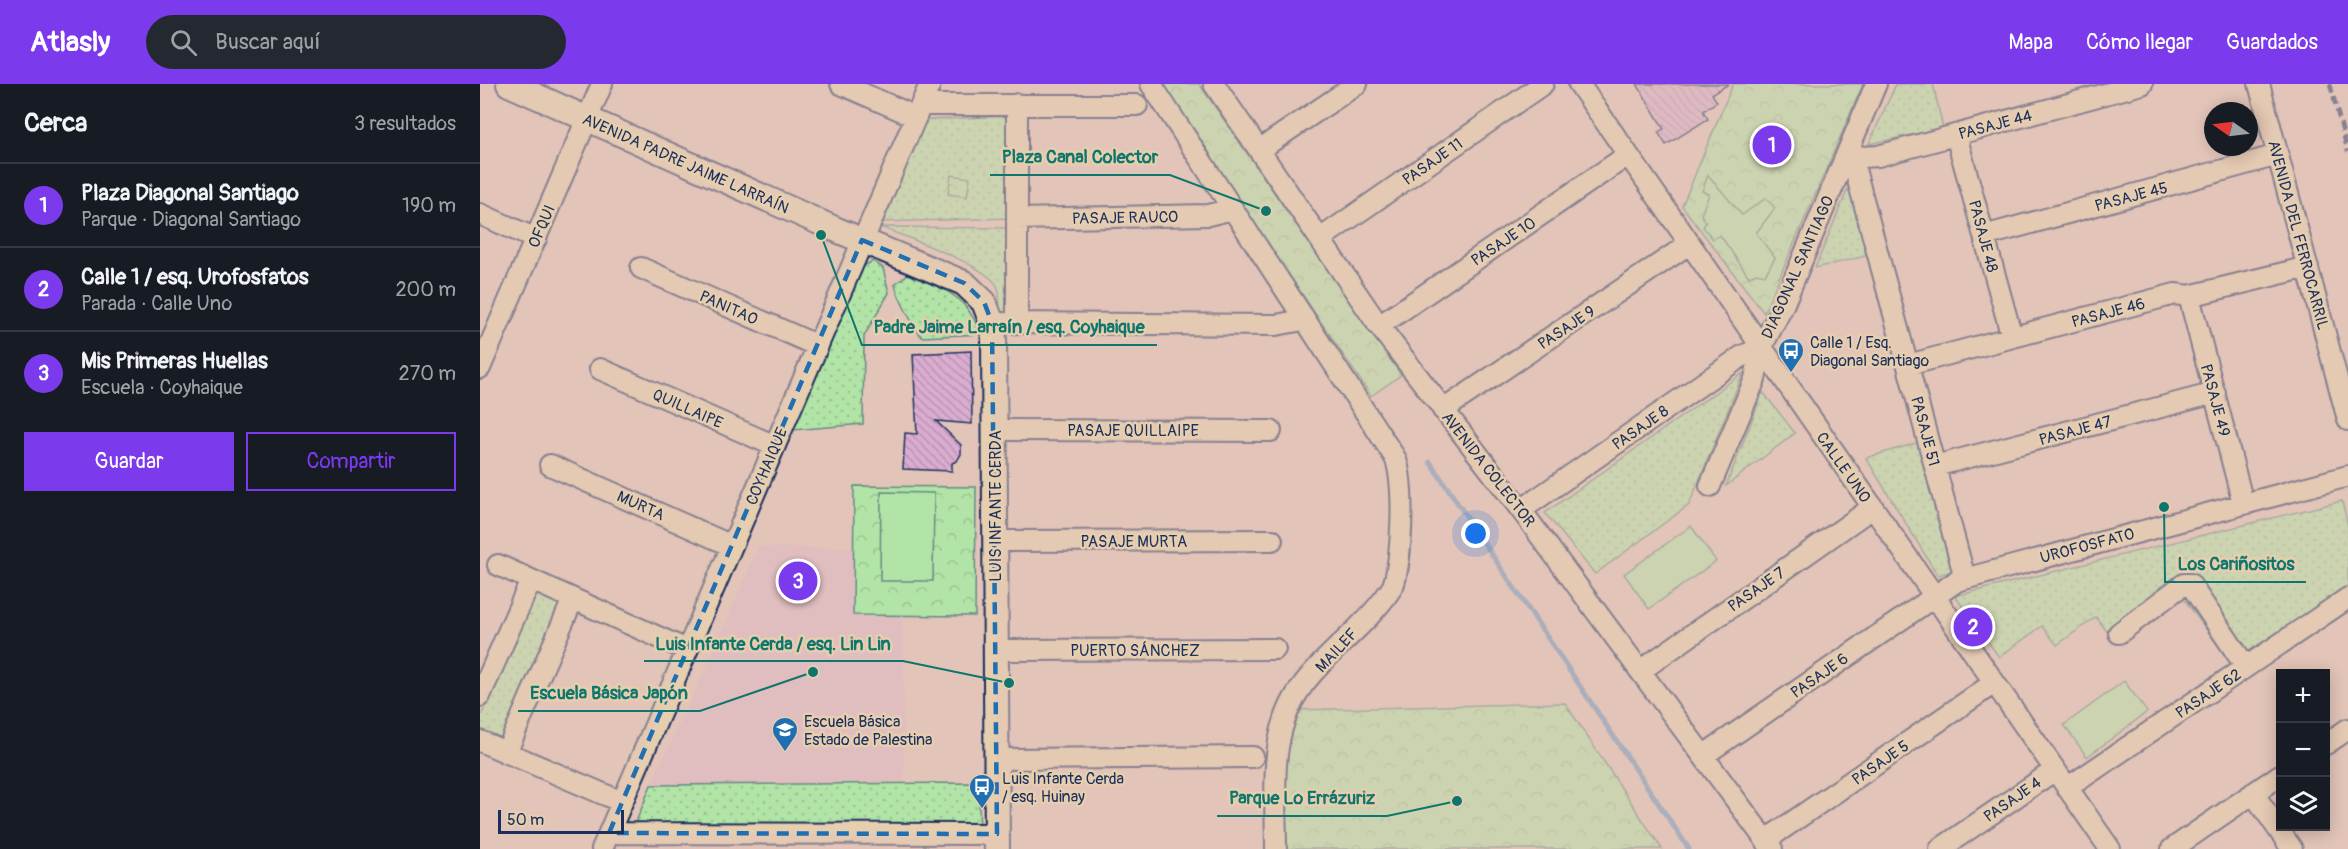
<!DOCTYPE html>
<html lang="es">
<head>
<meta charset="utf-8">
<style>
  :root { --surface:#171b24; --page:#242831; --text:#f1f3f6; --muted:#9ea1a6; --line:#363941; --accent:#7c3aed }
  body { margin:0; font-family:Pangolin,sans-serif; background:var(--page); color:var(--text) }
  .controls { position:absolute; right:18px; bottom:18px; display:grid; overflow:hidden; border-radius:0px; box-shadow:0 3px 15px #0003 }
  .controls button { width:54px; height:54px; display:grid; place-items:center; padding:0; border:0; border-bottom:2px solid var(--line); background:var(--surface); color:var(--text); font:30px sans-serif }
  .compass { position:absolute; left:1724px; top:18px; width:54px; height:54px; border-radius:50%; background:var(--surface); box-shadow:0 3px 15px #0003; rotate:284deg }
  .scale { position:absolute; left:18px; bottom:15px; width:126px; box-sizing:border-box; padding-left:6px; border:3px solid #1b2f5e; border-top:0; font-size:16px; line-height:21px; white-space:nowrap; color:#1b2f5e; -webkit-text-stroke:4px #e6ceae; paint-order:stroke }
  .you { position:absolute; left:996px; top:450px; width:21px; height:21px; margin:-15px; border:4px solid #fff; border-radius:50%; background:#1a73e8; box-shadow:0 0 0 9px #1a73e833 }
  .badge { display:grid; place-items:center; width:39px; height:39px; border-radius:50%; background:var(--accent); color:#fff; font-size:20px; font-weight:700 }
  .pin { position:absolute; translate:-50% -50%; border:3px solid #fff; box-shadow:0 2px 6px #0006 }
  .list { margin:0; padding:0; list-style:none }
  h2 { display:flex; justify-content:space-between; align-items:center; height:78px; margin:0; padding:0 24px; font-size:26px }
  h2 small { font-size:20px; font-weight:400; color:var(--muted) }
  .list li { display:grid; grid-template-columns:39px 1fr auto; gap:18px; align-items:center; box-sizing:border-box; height:84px; padding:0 24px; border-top:2px solid var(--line) }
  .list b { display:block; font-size:22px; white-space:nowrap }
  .list p { margin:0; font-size:20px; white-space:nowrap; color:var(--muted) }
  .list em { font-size:20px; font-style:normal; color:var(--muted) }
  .actions { display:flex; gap:12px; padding:18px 24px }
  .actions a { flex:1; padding:14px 0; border:2px solid var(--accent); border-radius:0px; text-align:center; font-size:21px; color:var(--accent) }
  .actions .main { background:var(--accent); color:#fff }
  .icon { flex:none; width:33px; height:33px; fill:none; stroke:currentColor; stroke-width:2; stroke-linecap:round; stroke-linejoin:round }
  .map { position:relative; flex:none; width:1868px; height:765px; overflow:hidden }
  header { display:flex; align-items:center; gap:36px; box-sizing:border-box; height:84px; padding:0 30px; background:var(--accent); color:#fff }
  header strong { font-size:28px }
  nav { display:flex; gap:33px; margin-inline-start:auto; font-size:21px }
  .search { width:420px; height:54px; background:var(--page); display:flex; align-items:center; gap:15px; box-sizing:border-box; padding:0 21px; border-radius:33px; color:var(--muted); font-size:22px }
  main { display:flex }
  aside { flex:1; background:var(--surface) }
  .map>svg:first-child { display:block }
  .built { fill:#e0bdbf }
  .grass { fill:url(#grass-dots); stroke:#668a82; stroke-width:1.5 }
  .park { fill:url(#park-crowns); stroke:#668a82; stroke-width:1.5 }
  .garden { fill:#b1e4a6; stroke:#668a82; stroke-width:1.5 }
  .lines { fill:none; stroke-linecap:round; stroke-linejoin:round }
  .stream { stroke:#6a93be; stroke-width:5 }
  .building { fill:url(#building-back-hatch); stroke:#1b2f5e; stroke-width:1.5 }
  .minor-casing { stroke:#1b2f5e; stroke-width:24 }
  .tertiary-casing { stroke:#1b2f5e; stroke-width:28 }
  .minor { stroke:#e6ceae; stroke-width:20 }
  .tertiary { stroke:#e6ceae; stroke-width:24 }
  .rail { stroke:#1b2f5e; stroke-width:4.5; stroke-dasharray:9 4.5; stroke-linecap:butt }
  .marked { fill:none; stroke:#1f6fb2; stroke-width:4.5; stroke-dasharray:12 8; stroke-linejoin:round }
  .labels { text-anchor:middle; stroke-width:5; stroke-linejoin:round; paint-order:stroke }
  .street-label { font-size:16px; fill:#1b2f5e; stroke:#e6ceae }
  .poi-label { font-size:16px; fill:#1b2f5e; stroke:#e6ceae; text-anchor:start }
  .leader { fill:none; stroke:#0f766e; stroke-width:2 }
  .callout-dot { fill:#0f766e; stroke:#e6ceae; stroke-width:2 }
  .callout-label { font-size:18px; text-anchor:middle; font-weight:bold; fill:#0f766e; stroke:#e6ceae; stroke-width:5; stroke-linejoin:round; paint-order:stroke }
</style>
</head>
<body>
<header>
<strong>Atlasly</strong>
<div class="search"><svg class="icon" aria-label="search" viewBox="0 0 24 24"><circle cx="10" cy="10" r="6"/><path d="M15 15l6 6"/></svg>Buscar aquí</div>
<nav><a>Mapa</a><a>Cómo llegar</a><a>Guardados</a></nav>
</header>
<main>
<aside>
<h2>Cerca<small>3 resultados</small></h2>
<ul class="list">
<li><span class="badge">1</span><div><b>Plaza Diagonal Santiago</b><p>Parque · Diagonal Santiago</p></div><em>190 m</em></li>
<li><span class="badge">2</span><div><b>Calle 1 / esq. Urofosfatos</b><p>Parada · Calle Uno</p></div><em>200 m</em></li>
<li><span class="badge">3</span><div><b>Mis Primeras Huellas</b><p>Escuela · Coyhaique</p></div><em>270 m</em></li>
</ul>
<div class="actions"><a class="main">Guardar</a><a>Compartir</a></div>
</aside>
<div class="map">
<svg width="1868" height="765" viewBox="0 0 1868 765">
  <defs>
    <pattern id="grass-dots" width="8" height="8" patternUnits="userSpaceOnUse" patternTransform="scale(1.5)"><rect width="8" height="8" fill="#b1e4a6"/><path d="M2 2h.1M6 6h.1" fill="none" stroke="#98c491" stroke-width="1.8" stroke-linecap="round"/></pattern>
    <pattern id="park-crowns" width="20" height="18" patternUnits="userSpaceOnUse" patternTransform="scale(1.5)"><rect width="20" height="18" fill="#b1e4a6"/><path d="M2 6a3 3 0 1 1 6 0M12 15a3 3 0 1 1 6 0" fill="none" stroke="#98c491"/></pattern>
    <pattern id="building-back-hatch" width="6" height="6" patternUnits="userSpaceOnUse" patternTransform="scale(1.5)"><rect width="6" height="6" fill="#daaccf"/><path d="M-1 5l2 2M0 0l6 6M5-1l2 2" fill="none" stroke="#ba94b4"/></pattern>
  </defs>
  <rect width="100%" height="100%" fill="#e2c4b8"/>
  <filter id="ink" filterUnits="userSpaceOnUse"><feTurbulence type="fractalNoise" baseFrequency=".0167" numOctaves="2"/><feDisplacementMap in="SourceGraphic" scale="12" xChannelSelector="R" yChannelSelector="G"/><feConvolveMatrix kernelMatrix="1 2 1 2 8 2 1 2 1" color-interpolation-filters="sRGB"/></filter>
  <g filter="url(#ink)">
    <path class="built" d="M279 463 373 465V531L423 532 424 698 171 701 227 582Z"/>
    <path class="grass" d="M1416 0H1453L1463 44 1389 60Z
      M532 32 531 134 401 138 445 36Z
      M1372 95 1386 172 1335 184Z
      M401 143 531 144 534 235H520C519 226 521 211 517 202 507 181 425 153 401 143Z
      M393 177 403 184 409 209 384 252 383 340 313 346 382 183Z
      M428 190C466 207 484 208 501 250L442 253C436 248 416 209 415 200Z
      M1263 289 1209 421 1115 490 1065 429Z
      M1283 308 1315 349 1246 402Z
      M1440 358 1480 483 1458 492 1386 374Z
      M1862 417 1868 442V504L1756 586 1701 511 1636 559 1616 533 1577 561 1562 542 1519 573 1475 512Z
      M58 505 87 518 24 658 0 648V634Z
      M498 699 500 748H152L171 701Z"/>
    <path class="park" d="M680 0H719L921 291 891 312Z
      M1253 0H1383L1284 229 1202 122Z
      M471 91 490 94 487 113 468 110Z
      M374 402 496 403 495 532 373 531Z
      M1085 619 1182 765H804V669L817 626Z"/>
    <path class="garden" d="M1228 91 1262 131 1286 114 1295 124 1276 149 1295 174 1285 191 1276 189 1269 193 1240 151 1233 155 1223 143 1226 138 1221 131 1229 110 1222 107Z
      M401 408 454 409 453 497H400Z
      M1211 442 1236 477 1169 525 1144 490Z
      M1644 597 1667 628 1607 673 1584 641Z"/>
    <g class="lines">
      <path class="stream" d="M950 378 1209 765"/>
    </g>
    <path class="building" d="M1157 0H1249L1232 10 1237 18 1223 27 1228 35 1186 61 1178 48 1184 45Z
      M491 267 492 340 456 337 481 361V370L477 377 472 379V387L423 385 425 349 437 350 433 270Z"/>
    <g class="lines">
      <defs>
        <path id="minor" d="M361 0 436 33
          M671 0 914 372C926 392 922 479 913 502 888 542 844 569 818 608 788 654 796 713 796 765
          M734 0 899 242 1041 426 1292 765
          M1099 0 1630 765
          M1779 0 1868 336
          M537 20V239
          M441 21H657
          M1476 51 1532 253
          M779 66 877 0
          M1367 69 1376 89 1483 487
          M1367 69 1383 73 1398 72 1662 0
          M0 130 56 155
          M537 135 728 131 753 125
          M1504 152 1798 71
          M840 155 1063 0
          M161 184 338 262
          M1709 212 1763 419
          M512 239 796 241 823 236
          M899 242 1148 71
          M1428 281 1695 210 1709 212 1828 183
          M0 284 122 0
          M120 285 295 362
          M963 326 1209 160
          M515 346 791 347
          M70 381 252 462
          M1455 382 1735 309
          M1230 402 1275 295 1281 264 1302 224 1396 0
          M1041 426 1262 272 1281 264
          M515 457 792 456
          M18 481 207 566
          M1639 549 1704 500H1710L1766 583
          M516 566 795 565
          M1160 587 1392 424
          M0 612 51 496
          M0 657 142 718
          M1846 660 1868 645
          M26 669 93 515
          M1224 671 1477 497 1868 392
          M517 675 773 673
          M1587 704 1868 514
          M1773 709 1812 765
          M129 749 517 750
          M1286 756 1514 599
          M122 765 450 0
          M1460 765 1575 686
          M1692 765 1800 691"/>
        <path id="tertiary" d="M29 0 357 146 484 199 504 218 512 239 514 255 517 765"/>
      </defs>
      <use href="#minor" class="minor-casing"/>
      <use href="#tertiary" class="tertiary-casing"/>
      <use href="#minor" class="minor"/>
      <use href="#tertiary" class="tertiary"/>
      <path class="rail" d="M1850 0 1868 68"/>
    </g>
  </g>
  <path d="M0 0H1868V765H0ZM382 156 484 199 504 218 512 239 517 750 129 749Z" fill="#e2c4b8" fill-opacity=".55" fill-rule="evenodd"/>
  <path class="marked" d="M382 156 484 199 504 218 512 239 517 750 129 749Z"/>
  <defs>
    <symbol id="bus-pin" viewBox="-11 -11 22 30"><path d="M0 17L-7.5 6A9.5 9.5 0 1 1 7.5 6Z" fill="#1f6fb2" stroke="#e6ceae"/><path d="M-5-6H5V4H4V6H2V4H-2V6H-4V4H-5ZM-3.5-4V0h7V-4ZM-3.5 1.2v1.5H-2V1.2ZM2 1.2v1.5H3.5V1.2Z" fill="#fff"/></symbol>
    <symbol id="school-pin" viewBox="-11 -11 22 30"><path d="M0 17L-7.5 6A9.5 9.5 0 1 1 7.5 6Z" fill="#1f6fb2" stroke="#e6ceae"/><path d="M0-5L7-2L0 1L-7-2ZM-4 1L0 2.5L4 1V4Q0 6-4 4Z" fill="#fff"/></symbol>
  </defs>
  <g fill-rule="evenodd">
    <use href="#bus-pin" x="1296" y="252" width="30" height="40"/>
    <use href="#school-pin" x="290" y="631" width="30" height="40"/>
    <use href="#bus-pin" x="487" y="688" width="30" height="40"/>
  </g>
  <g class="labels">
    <g class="street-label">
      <text transform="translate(1515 40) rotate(-15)" y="6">PASAJE 44</text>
      <text transform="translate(952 77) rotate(-35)" y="6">PASAJE 11</text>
      <text transform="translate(206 79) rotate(24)" y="6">AVENIDA PADRE JAIME LARRAÍN</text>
      <text transform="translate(1651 112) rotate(-15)" y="6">PASAJE 45</text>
      <text transform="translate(645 133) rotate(-1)" y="6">PASAJE RAUCO</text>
      <text transform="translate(61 142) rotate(-67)" y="6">OFQUI</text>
      <text transform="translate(1819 151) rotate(75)" y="6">AVENIDA DEL FERROCARRIL</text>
      <text transform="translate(1504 152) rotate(75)" y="6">PASAJE 48</text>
      <text transform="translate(1023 157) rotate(-34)" y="6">PASAJE 10</text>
      <text transform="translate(1317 183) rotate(-66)" y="6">DIAGONAL SANTIAGO</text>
      <text transform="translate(249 223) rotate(24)" y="6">PANITAO</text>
      <text transform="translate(1628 228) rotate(-15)" y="6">PASAJE 46</text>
      <text transform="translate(1086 243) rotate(-34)" y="6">PASAJE 9</text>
      <text transform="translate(1736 316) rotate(75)" y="6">PASAJE 49</text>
      <text transform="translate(208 324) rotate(24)" y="6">QUILLAIPE</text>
      <text transform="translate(1160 343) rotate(-35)" y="6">PASAJE 8</text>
      <text x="653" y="352">PASAJE QUILLAIPE</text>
      <text transform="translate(1595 346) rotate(-15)" y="6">PASAJE 47</text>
      <text transform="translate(1446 347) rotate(75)" y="6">PASAJE 51</text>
      <text transform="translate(286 382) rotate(-67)" y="6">COYHAIQUE</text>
      <text transform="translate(1364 383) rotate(55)" y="6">CALLE UNO</text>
      <text transform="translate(1009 385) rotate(52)" y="6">AVENIDA COLECTOR</text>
      <text transform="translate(161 421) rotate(24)" y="6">MURTA</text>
      <text transform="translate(515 422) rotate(-90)" y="6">LUIS INFANTE CERDA</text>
      <text x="654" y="463">PASAJE MURTA</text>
      <text transform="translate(1607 461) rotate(-15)" y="6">UROFOSFATO</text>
      <text transform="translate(1276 505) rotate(-35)" y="6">PASAJE 7</text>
      <text x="655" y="572">PUERTO SÁNCHEZ</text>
      <text transform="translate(856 566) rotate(-47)" y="6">MAILEF</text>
      <text transform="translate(1339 591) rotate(-35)" y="6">PASAJE 6</text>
      <text transform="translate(1728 609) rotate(-34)" y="6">PASAJE 62</text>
      <text transform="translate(1400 678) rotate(-35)" y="6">PASAJE 5</text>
      <text transform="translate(1532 715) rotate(-35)" y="6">PASAJE 4</text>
    </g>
    <g class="poi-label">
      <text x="1330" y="264">Calle 1 / Esq.<tspan x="1330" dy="18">Diagonal Santiago</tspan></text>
      <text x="324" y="643">Escuela Básica<tspan x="324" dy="18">Estado de Palestina</tspan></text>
      <text x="522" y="700">Luis Infante Cerda<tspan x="522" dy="18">/ esq. Huinay</tspan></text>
    </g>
  </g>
  <path class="leader" d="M786 127L690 91H510M341 151L382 261H677M1684 423L1685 498H1826M529 599L423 577H164M333 588L220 627H38M977 717L907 732H737"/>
  <g class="callout-dot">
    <circle cx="786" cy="127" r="6"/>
    <circle cx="341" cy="151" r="6"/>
    <circle cx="1684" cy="423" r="6"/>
    <circle cx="529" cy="599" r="6"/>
    <circle cx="333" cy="588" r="6"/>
    <circle cx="977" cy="717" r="6"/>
  </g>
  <g class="callout-label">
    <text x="600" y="79">Plaza Canal Colector</text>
    <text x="529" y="249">Padre Jaime Larraín / esq. Coyhaique</text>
    <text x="1756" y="486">Los Cariñositos</text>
    <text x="293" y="566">Luis Infante Cerda / esq. Lin Lin</text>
    <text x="129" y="615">Escuela Básica Japón</text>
    <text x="822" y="720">Parque Lo Errázuriz</text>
  </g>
</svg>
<div class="controls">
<button>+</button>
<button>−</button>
<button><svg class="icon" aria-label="layers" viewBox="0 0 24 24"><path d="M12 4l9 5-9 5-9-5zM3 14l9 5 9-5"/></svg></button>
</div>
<svg class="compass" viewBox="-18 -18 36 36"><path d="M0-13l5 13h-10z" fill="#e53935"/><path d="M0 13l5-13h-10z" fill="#9ea1a6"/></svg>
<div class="scale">50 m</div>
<div class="you"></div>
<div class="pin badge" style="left:1292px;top:61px">1</div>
<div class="pin badge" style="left:1493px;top:543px">2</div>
<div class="pin badge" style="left:318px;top:497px">3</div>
</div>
</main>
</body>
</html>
